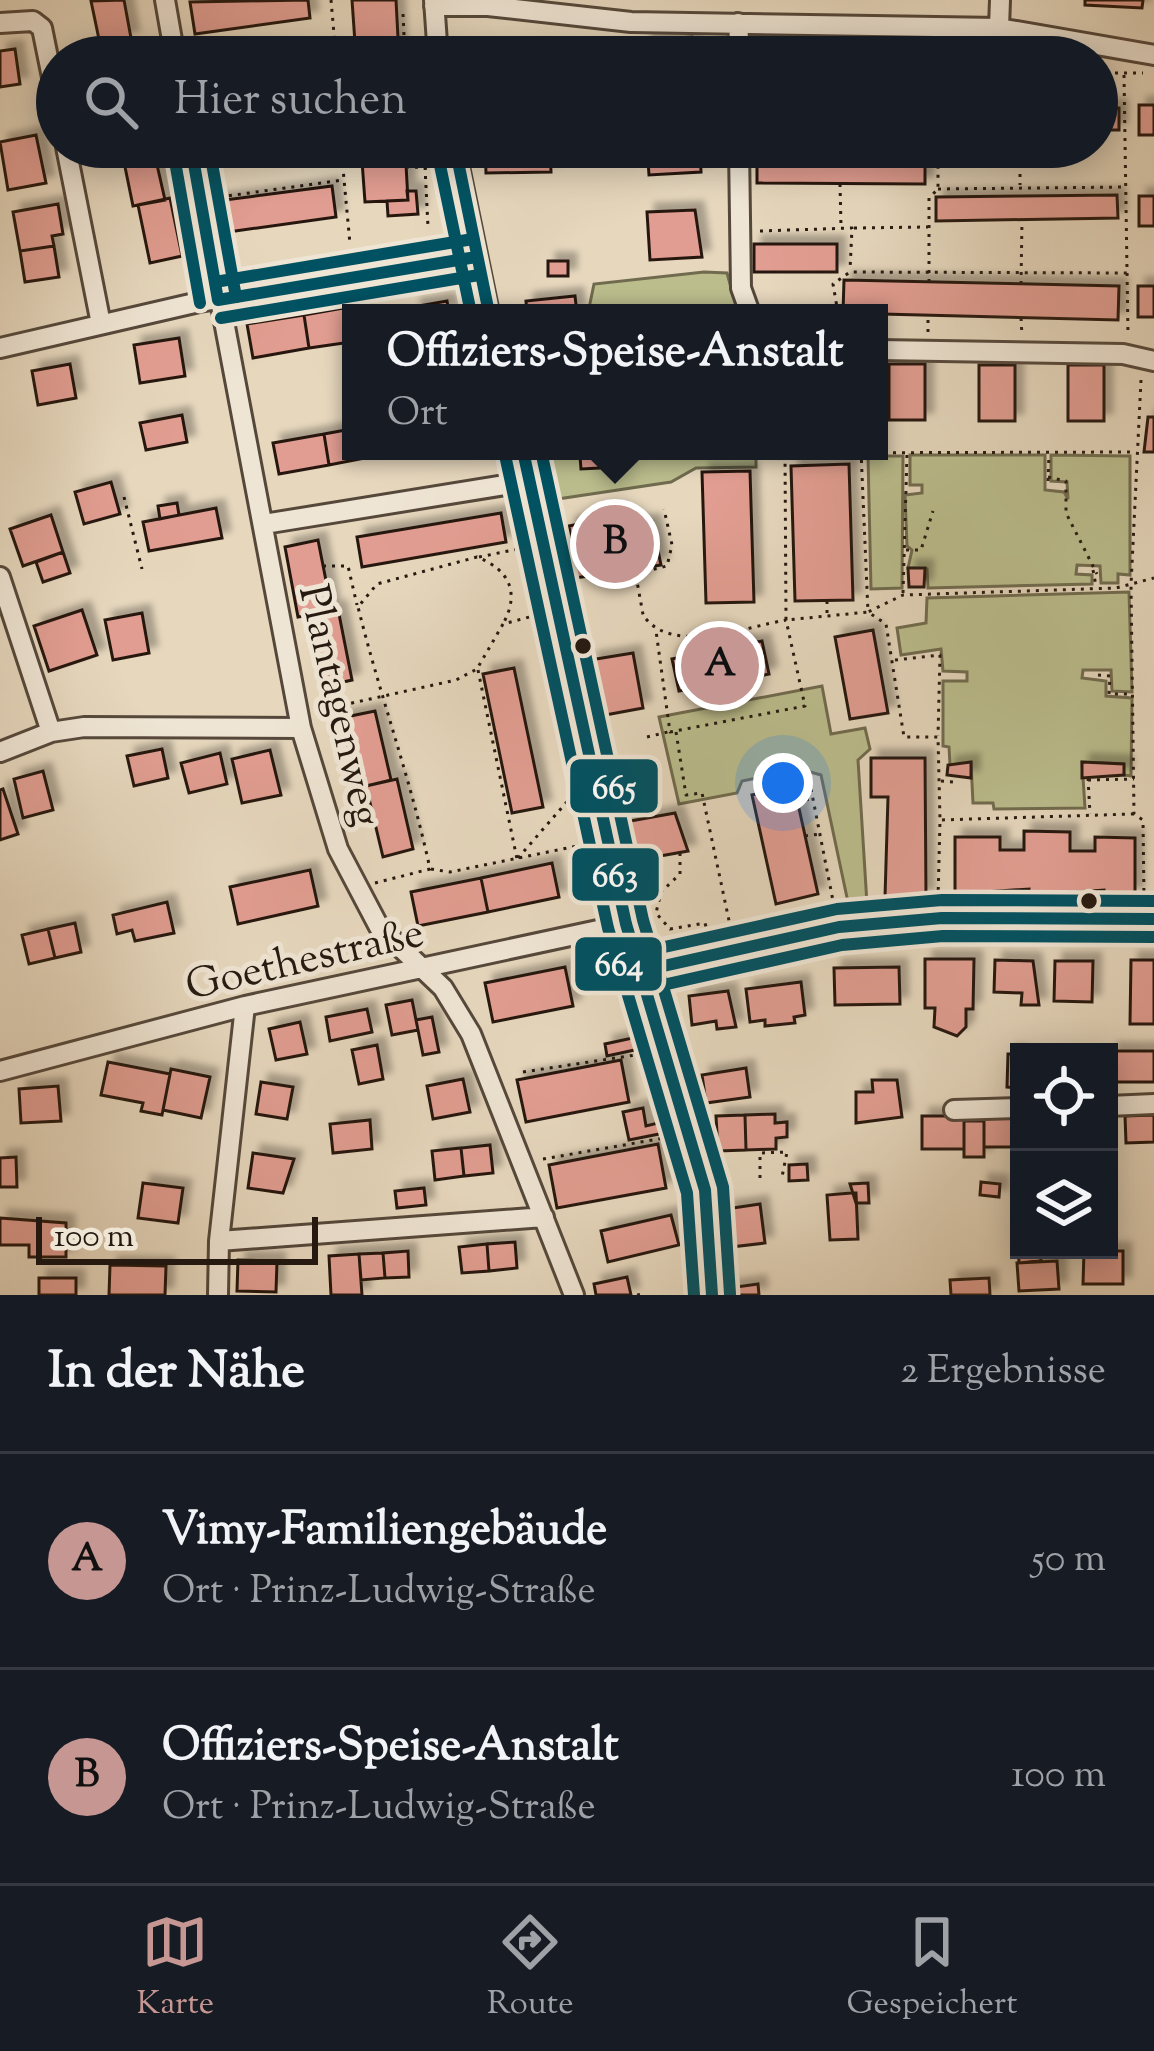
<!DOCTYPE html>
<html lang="de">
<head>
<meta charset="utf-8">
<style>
  :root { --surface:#171b24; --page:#242831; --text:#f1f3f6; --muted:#9ea1a6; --line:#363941; --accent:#c59692 }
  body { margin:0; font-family:"Sorts Mill Goudy",serif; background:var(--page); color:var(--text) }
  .controls { position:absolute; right:36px; bottom:36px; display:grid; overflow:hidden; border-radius:0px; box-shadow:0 6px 30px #0003 }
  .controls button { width:108px; height:108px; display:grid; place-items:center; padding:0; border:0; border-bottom:3px solid var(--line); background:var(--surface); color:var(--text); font:60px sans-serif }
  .scale { position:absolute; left:36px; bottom:30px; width:282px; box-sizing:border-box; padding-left:12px; border:6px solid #251910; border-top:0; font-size:33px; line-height:42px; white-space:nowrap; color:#251910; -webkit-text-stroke:9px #efe5d4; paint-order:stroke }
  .you { position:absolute; left:783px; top:783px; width:42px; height:42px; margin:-30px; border:9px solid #fff; border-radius:50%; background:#1a73e8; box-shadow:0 0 0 18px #1a73e833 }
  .badge { display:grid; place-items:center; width:78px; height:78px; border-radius:50%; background:var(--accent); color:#111; font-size:39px; font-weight:700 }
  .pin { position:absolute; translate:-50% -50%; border:6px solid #fff; box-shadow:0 3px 12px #0006 }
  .popup { position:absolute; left:342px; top:304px; width:546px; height:156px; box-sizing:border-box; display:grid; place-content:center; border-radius:0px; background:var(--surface); filter:drop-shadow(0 3px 9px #0005); font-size:39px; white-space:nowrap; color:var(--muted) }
  .popup b { font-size:45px; color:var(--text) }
  .popup::after { content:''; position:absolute; left:50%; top:100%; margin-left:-24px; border:24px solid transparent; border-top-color:var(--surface) }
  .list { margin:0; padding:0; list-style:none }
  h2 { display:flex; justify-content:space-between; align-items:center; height:156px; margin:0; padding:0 48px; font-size:51px }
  h2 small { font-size:39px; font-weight:400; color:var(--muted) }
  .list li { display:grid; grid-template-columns:78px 1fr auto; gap:36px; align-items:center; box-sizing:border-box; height:216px; padding:0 48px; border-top:3px solid var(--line) }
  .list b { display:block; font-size:45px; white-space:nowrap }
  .list p { margin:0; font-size:39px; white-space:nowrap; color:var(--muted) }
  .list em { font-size:39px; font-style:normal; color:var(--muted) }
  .icon { flex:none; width:66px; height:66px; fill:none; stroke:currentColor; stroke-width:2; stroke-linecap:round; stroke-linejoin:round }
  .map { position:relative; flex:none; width:1154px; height:1295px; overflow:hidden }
  .search { position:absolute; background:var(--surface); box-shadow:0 6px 30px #0003; left:36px; right:36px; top:36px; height:132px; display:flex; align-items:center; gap:30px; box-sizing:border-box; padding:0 42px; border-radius:66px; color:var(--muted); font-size:45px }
  .sheet { height:588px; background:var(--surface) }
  nav { display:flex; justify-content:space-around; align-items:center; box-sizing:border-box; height:168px; border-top:3px solid var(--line); background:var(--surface); font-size:33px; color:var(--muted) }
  nav a { display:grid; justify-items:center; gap:6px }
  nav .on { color:var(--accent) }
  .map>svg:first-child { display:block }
  .green { fill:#bbbd8d; stroke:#706b4e; stroke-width:3 }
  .building { fill:#e19d91; stroke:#251910; stroke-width:3; filter:url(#shadow) }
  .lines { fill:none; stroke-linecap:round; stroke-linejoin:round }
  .minor-casing { stroke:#55483b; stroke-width:24 }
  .path { stroke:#251910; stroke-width:3; stroke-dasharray:3 6; stroke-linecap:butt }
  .minor { stroke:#efe5d4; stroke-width:18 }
  .bus-1-casing { stroke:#efe5d4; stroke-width:21 }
  .bus-2-casing { stroke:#efe5d4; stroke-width:21 }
  .bus-3-casing { stroke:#efe5d4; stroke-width:21 }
  .bus-1 { stroke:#005262; stroke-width:12 }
  .bus-2 { stroke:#005262; stroke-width:12 }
  .bus-3 { stroke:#005262; stroke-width:12 }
  .bus-dot { fill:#251910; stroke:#efe5d4; stroke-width:4.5 }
  .labels { text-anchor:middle; stroke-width:10; stroke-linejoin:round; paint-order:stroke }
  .street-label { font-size:42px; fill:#251910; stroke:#efe5d4 }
  .line-badge { stroke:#efe5d4; stroke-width:4.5 }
  .badge-label { font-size:33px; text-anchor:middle; font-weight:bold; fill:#fff }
</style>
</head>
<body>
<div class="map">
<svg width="1154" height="1295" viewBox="0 0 1154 1295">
  <defs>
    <filter id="shadow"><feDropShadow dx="8" dy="-8" stdDeviation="3" flood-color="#0004"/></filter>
  </defs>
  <rect width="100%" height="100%" fill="#e6d7bd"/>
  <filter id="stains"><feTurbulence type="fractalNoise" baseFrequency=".00167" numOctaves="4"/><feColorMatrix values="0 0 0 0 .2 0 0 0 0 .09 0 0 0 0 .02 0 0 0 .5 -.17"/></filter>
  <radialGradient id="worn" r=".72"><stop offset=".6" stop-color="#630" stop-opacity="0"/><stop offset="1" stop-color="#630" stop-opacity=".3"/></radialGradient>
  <path class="green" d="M704 272 727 273 738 313H588L594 284Z
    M541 451H756V467L696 468 671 482 551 500Z
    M910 455H1045V490L1064 492 1068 499 1067 482 1051 481V455L1130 456V575L1118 574V583H1101L1100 566 1077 565 1076 574 1092 575V584L928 588 927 569 908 568 912 550 907 546 905 495 922 493V485H910Z
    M868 456H903L902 588 871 589Z
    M1129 592 1132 692 1112 691 1111 670H1083L1082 678 1106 681V696L1132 698 1131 776 1124 775 1123 764 1082 762 1085 808 994 809 993 803H973L971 763 950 765 949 747 943 746V681H967V672L943 671 941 649 901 655 897 628 926 623 927 598Z
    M822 686 831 734 865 728 870 749 858 760 867 904 849 907 821 775 800 769 742 781 737 793 679 804 659 717Z"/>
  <path class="building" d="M124 0 131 38 100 44 91 1Z
    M308 0 310 18 195 34 190 2Z
    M352 0H396L399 57H356Z
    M1085 0H1143L1142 8 1085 5Z
    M692 37 698 57H645L644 40Z
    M15 49 20 84 0 87V51Z
    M594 51V57H484V53Z
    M1139 105H1154V135H1139Z
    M1097 108H1119V130H1097Z
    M36 135 46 183 8 190 0 142Z
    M117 147H149L151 157 120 163Z
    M361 147H405L408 200 365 202Z
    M485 147H550L551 172 486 173Z
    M573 147H619V159L573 160Z
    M647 147H700L701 172 649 175Z
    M757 152 925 154V184L757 183Z
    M155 156 165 200 133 206 124 162Z
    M332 186 336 217 221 233 217 201Z
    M407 191H416L418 214 388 216 387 201 408 200Z
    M1117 195 1118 218 936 221V197Z
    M1139 196H1154V226H1139Z
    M170 198 182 256 150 263 138 205Z
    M58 204 63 234 52 236 54 246 20 251 13 212Z
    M695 210 702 257 650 260 647 212Z
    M754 244H837V272H754Z
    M54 246 59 277 25 282 20 251Z
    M548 261H568V276H548Z
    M844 280 1119 286 1118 320 843 313Z
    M1138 286H1154V317H1138Z
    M575 296 577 313H527L526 301Z
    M447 301 449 313H414L413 307Z
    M360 305 361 313H351V342L309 348 304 315Z
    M304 315 309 348 253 358 247 324Z
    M179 338 185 376 140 383 134 345Z
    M70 364 76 398 38 405 32 371Z
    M889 364H925V420H889Z
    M979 365H1015V421H979Z
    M1068 365H1104V421H1068Z
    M182 415 187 442 146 450 140 423Z
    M1148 417H1154V452H1144Z
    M351 429V451L380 455 329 465 324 434Z
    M324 434 329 465 279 474 273 443Z
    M599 455V468L581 469 580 456Z
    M849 464 853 600 795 601 791 466Z
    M750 471 754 602 706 603 702 472Z
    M111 482 120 514 84 524 75 492Z
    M177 503 179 515 160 519 158 506Z
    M216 508 222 538 149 551 143 522Z
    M501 513 506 542 362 567 357 537Z
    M51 515 63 552 23 566 10 529Z
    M594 521 597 534 652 522 661 565 575 578 569 526Z
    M318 540 332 611 298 617 285 547Z
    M63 552 70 573 43 582 36 562Z
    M908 568H925L924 587H909Z
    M338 609 352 680 321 687 307 616Z
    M82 610 97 655 49 671 34 626Z
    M142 613 149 653 113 660 105 620Z
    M873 630 888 713 850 719 835 637Z
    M762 641 769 674 679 691 672 659Z
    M633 653 643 708 600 716 590 660Z
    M514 668 543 807 512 813 483 674Z
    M375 711 391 780 358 788 341 718Z
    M162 749 168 778 134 786 127 756Z
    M270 750 281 795 242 803 232 759Z
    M220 753 227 784 189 793 181 763Z
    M871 758H925L926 897H885L888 797H871Z
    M971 762V778L947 775 948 765Z
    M1082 762 1124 764V775L1082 778Z
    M43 771 53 810 23 818 14 779Z
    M397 779 413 849 383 857 366 786Z
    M794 786 818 894 776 904 752 795Z
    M3 789 18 834 0 840V790Z
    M675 813 688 851 632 861 625 822Z
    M1024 831 1070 832V851H1095V837L1135 838V895H1104V890L1029 895V889L955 894V837H1000V850H1024Z
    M552 863 559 897 488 912 481 878Z
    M310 870 318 906 238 924 230 887Z
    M481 878 488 912 418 926 411 892Z
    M167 902 174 933 135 941 132 930 117 934 113 915Z
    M75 923 81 952 55 958 48 929Z
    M48 929 55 958 29 964 22 935Z
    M925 959H974L973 1009H966V1027L957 1036 934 1027 935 1008H925Z
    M995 960 1033 961 1039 1005H1021L1022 993 994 992Z
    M1131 960H1154V1024H1130Z
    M1055 961H1093L1092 1002 1054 1001Z
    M565 967 573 1006 493 1022 485 983Z
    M899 967 900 1004 835 1005 834 968Z
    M801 982 805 1015 794 1017 795 1023 765 1026V1020L750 1022 746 989Z
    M728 991 736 1027 717 1029 716 1021 692 1025 689 996Z
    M412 1000 418 1030 392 1035 386 1005Z
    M367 1009 372 1032 330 1041 326 1017Z
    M432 1017 439 1052 423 1055 416 1020Z
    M300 1022 307 1054 276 1060 269 1029Z
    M637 1037 639 1049 607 1056 605 1044Z
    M377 1045 383 1079 359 1084 352 1050Z
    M1110 1051H1154V1082H1110Z
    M1008 1054H1019V1088L1007 1087Z
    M621 1060 629 1102 526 1122 517 1080Z
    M108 1062 170 1074 162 1115 141 1111 143 1103 101 1095Z
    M746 1068 750 1097 706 1103 702 1075Z
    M171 1069 210 1077 201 1118 163 1110Z
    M463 1079 470 1112 433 1119 427 1086Z
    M872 1080H897L902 1117 856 1123V1092H873Z
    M261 1082 293 1087 287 1119 256 1114Z
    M58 1086 61 1121 21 1123 19 1089Z
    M643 1108 646 1126 662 1122 664 1133 629 1140 623 1112Z
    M775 1114V1123L787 1122V1137L776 1138V1149L746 1150 745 1115Z
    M745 1115 746 1150 718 1151 716 1116Z
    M1154 1115V1142L1126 1143 1125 1116Z
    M922 1116H964V1149H922Z
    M984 1118H1019V1147H984Z
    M370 1120 372 1149 333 1153 330 1124Z
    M964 1121H984V1157H964Z
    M658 1144 666 1188 557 1208 549 1165Z
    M490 1145 493 1173 464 1176 461 1148Z
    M461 1148 464 1176 435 1180 432 1151Z
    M253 1153 294 1159 283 1193 248 1188Z
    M16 1157 17 1187H0V1158Z
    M807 1164 808 1180 789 1181V1165Z
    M981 1182 1000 1184 999 1197 980 1195Z
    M143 1183 183 1188 178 1223 138 1218Z
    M868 1183 869 1203H856L850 1184Z
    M424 1188 426 1205 397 1208 395 1191Z
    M851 1193H856L858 1239 830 1240 827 1195Z
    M760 1204 765 1243 731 1247 726 1209Z
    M671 1215 679 1245 608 1262 601 1231Z
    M0 1218 66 1223V1257H29V1245H0Z
    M515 1242 517 1268 489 1271 487 1244Z
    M487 1244 489 1271 462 1273 459 1247Z
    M1018 1245 1019 1250H1040L1041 1261 1019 1263Z
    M408 1251 409 1277 385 1278 383 1253Z
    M1084 1251H1123V1284H1083Z
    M383 1253 385 1278 361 1280 359 1254Z
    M359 1254 362 1295H331L329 1256Z
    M238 1260 277 1261 276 1292 237 1291Z
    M1057 1261 1059 1289 1019 1291 1017 1263Z
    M110 1265 166 1266 165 1295H109Z
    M627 1277 631 1295H596L594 1284Z
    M39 1278H76V1295H39Z
    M989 1278 990 1295H951L950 1280Z
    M758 1284 759 1295H729V1288Z"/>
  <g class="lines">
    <defs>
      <path id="minor" d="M165 0 175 57
        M434 0 438 57
        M434 6H488L631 22 999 28 1154 55
        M0 23 33 21 42 28 57 102
        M738 23 740 57
        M999 28 1000 0
        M66 147 101 324
        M191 147 301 728 338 849 379 927 443 988 471 1034 574 1295
        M455 147 489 313
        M739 147 741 288 750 313
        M0 348 199 302 476 257
        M879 350 1123 354 1154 361
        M523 451 626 924 705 1190 712 1295
        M264 524 530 481
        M0 577 51 732
        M0 752 51 732 84 727 301 728
        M641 971 839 927 942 918 1154 919
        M0 1071 245 1006 626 924
        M1109 1106 1154 1104
        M954 1110 1019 1108
        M219 1241 544 1217
        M218 1295 219 1241 245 1006"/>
    </defs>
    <use href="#minor" class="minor-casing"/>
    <path class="path" d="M331 0 336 57
      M403 14 405 57
      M69 55 154 39
      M1097 73H1143
      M1124 75 1128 335
      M341 147 350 244
      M411 147 412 165
      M840 147V153
      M1020 147V185
      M406 167 438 168
      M425 167 428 227
      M840 184 841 227
      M938 189 1127 187
      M220 197 343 180
      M854 228 928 227
      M760 231 852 228 850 270
      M929 282V198L938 189V147
      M1021 284 1022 220
      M838 313 833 284 850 272 1127 273
      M1021 318 1022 336
      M928 332V316
      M1141 380 1131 585 1134 814 1143 820 1144 899
      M778 451 785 453 786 620 868 612 886 624 904 737H938L940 820
      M861 451 868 612 903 595 1116 588 1154 578
      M785 453 1135 452
      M1048 477 1066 481V513L1097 574
      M1048 481 1049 454
      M124 497 142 569
      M906 550H921L933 511
      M479 557 523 548
      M323 566H348L357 605
      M1093 570 1096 586
      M636 576 644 620
      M610 580 667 566 672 545 664 509
      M903 593 907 454
      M827 601V616
      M646 619C676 654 746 627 786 620L805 706 670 732 656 631
      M895 660 940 655 938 736
      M478 670 517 859
      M1098 675 1110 676 1109 694H1132
      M316 711 456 680 477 669 503 624 537 615
      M676 732 686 795 702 793 731 930
      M647 737 668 732
      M1088 778 1090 814
      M1088 780 1134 779
      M941 781 953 782V775
      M811 789 835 911
      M797 801 812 799
      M805 836 820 834
      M680 853V874L661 892 656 913 670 929 705 923 708 934
      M518 858 578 789
      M431 869 450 872 592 843
      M375 883 430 869C411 780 380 696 358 607L377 584 477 557C510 570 520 593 503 624
      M938 899 940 820 1133 814
      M523 1072 642 1054
      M543 1159 670 1137
      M760 1178V1153L787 1152 782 1177
      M637 1295 644 1294"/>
    <use href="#minor" class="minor"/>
    <defs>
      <path id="bus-1" d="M191 147 218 300
        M455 147 489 313
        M218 300 476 257
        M523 451 626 924 705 1190 712 1295
        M641 971 839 927 942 918 1154 919"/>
      <path id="bus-2" d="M173 150 200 303
        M437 151 471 313
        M221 318 479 275
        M505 455 608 928 687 1193 694 1295
        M645 989 842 945 943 936 1154 937"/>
      <path id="bus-3" d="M209 147 236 297
        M215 282 473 239
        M541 451 643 920 723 1187 730 1294
        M637 953 837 909 942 900 1154 901"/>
    </defs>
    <use href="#bus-1" class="bus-1-casing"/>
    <use href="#bus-2" class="bus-2-casing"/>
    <use href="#bus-3" class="bus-3-casing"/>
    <use href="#bus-1" class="bus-1"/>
    <use href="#bus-2" class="bus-2"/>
    <use href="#bus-3" class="bus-3"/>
  </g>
  <g class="bus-dot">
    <circle cx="583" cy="646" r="10"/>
    <circle cx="1089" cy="901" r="10"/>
  </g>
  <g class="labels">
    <g class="street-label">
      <text transform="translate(342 705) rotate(77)" y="15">Plantagenweg</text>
      <text transform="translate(304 957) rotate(-13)" y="15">Goethestraße</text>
    </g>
  </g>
  <g class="line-badge">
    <rect x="568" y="757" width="92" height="58" rx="12" fill="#005262"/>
    <rect x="570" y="846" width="91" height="57" rx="12" fill="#005262"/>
    <rect x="573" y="935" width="91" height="58" rx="12" fill="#005262"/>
  </g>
  <g class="badge-label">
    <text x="614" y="798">665</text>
    <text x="615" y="886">663</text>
    <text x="619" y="975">664</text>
  </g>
  <rect width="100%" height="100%" filter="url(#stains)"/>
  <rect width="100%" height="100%" fill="url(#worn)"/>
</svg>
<div class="controls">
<button><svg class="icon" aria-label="locate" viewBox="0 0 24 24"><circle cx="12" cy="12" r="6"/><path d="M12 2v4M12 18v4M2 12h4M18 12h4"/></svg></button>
<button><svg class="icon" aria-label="layers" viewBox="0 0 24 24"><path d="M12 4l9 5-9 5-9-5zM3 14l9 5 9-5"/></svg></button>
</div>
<div class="scale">100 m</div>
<div class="you"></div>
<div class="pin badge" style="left:720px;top:666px">A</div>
<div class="pin badge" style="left:615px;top:544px">B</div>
<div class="popup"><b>Offiziers-Speise-Anstalt</b>Ort</div>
<div class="search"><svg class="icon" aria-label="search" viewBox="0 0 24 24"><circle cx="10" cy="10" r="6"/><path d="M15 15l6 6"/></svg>Hier suchen</div>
</div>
<section class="sheet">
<h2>In der Nähe<small>2 Ergebnisse</small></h2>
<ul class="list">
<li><span class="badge">A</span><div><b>Vimy-Familiengebäude</b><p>Ort · Prinz-Ludwig-Straße</p></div><em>50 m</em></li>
<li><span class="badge">B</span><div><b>Offiziers-Speise-Anstalt</b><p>Ort · Prinz-Ludwig-Straße</p></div><em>100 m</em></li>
</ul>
</section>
<nav>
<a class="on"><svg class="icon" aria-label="map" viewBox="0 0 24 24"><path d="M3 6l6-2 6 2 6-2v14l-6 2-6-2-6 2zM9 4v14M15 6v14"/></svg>Karte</a>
<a><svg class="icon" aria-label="directions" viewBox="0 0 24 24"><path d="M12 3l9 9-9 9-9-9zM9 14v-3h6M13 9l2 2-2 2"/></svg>Route</a>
<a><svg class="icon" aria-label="saved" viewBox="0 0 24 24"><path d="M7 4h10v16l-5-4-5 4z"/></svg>Gespeichert</a>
</nav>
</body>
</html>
